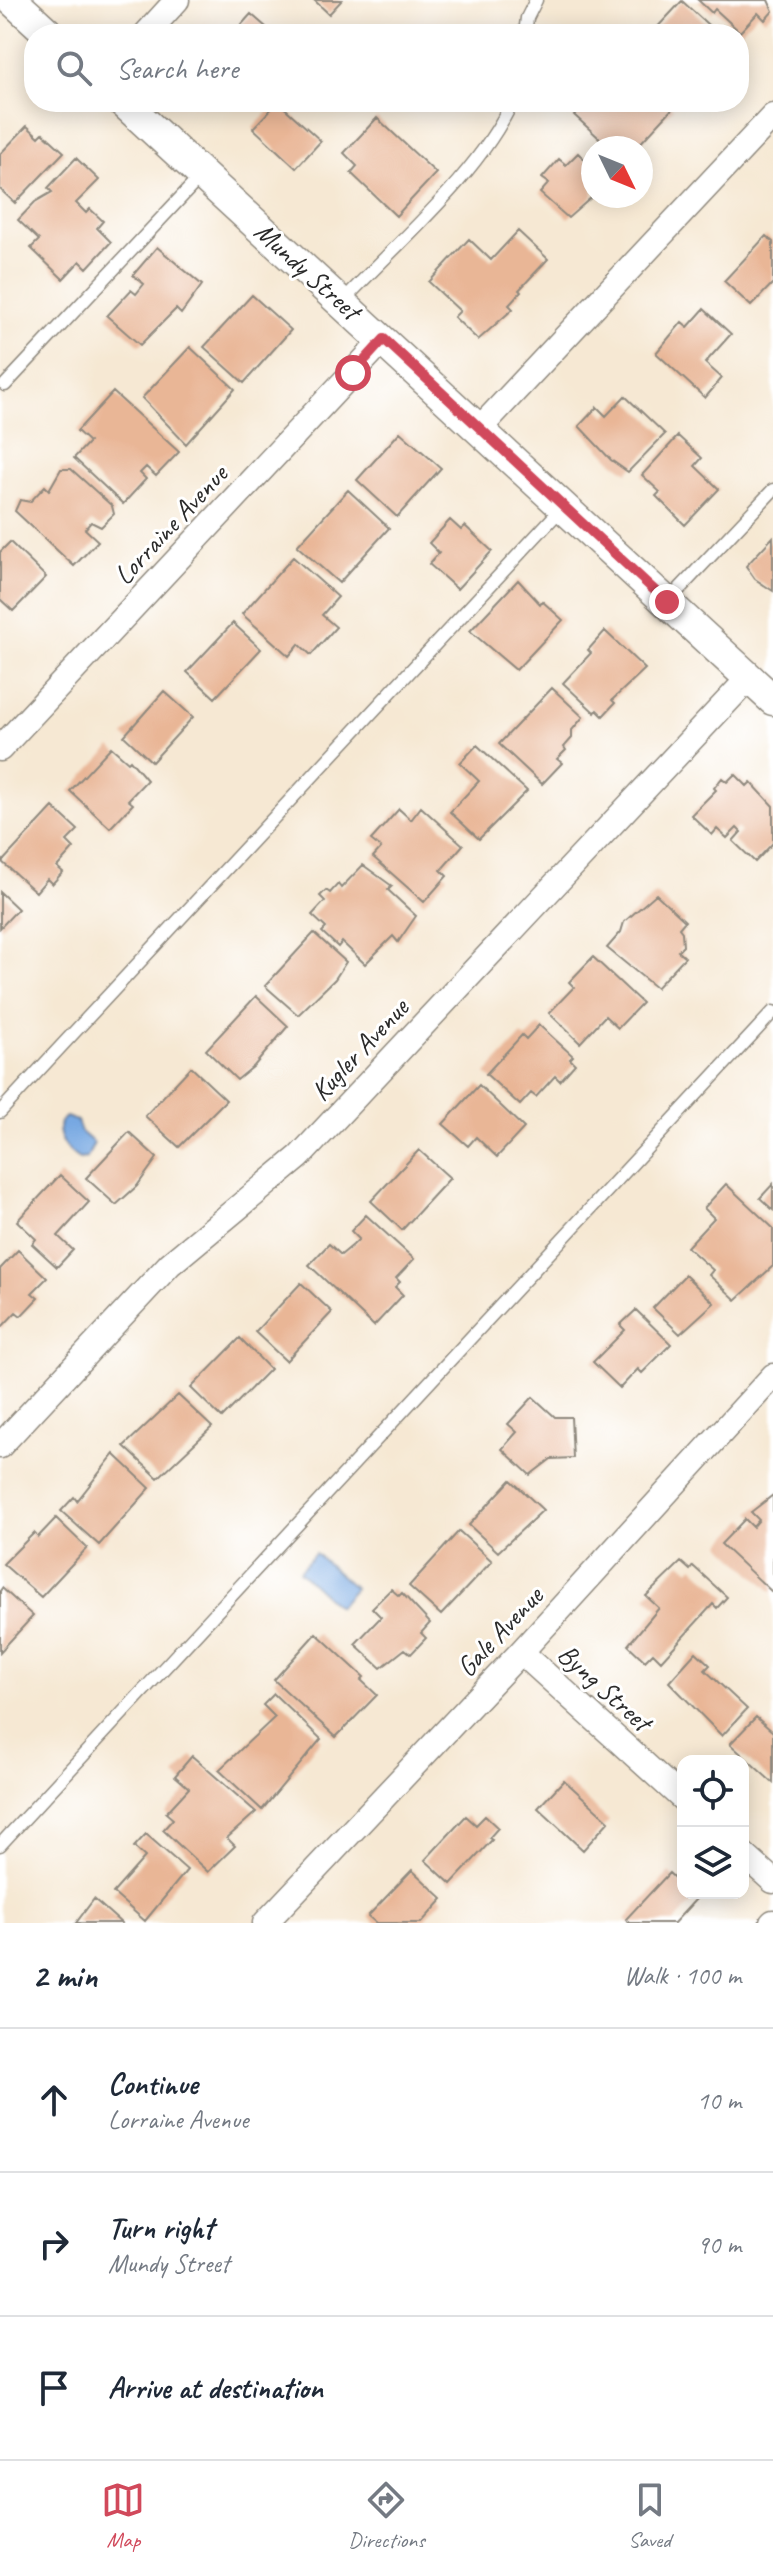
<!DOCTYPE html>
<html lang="en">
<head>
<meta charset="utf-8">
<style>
  :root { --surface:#fff; --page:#f2f2f3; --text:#1f2937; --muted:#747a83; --line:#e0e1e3; --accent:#d1495b }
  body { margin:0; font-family:Caveat,sans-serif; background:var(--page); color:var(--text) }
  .controls { position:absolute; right:24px; bottom:24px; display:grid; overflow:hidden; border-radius:16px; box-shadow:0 4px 20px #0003 }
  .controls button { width:72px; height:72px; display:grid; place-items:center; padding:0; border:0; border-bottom:2px solid var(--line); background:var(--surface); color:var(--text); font:40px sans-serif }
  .compass { position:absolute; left:581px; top:136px; width:72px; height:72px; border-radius:50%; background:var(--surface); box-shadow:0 4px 20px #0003; rotate:133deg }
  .stop { position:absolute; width:24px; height:24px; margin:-18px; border:6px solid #d1495b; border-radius:50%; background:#fff }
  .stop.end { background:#d1495b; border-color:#fff; box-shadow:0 2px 8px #0008 }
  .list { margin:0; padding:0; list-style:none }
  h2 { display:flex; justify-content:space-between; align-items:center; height:104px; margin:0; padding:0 32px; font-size:34px }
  h2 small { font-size:26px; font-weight:400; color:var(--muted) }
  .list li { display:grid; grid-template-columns:52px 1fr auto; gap:24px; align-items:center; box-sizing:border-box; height:144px; padding:0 32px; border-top:2px solid var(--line) }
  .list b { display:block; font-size:30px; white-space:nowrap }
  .list p { margin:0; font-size:26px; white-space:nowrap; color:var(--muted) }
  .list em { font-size:26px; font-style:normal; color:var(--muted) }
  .icon { flex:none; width:44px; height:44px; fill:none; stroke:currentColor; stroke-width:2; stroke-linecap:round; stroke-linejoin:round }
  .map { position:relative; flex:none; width:773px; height:1923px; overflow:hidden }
  .search { position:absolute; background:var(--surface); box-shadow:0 4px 20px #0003; left:24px; right:24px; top:24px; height:88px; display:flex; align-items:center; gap:20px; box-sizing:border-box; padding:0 28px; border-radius:32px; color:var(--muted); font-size:30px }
  .sheet { height:536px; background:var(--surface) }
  nav { display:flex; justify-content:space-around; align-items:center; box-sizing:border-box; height:112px; border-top:2px solid var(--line); background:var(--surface); font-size:22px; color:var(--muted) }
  nav a { display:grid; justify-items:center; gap:4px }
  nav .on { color:var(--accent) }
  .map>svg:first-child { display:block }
  .water { fill:#77a8e2; stroke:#516a86; stroke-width:2 }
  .building { fill:#e9b696 }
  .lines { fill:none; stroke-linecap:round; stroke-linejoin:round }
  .service-casing { stroke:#908a7f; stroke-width:15 }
  .minor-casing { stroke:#908a7f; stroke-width:27 }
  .tertiary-casing { stroke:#908a7f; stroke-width:33 }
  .service { stroke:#fff; stroke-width:12 }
  .minor { stroke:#fff; stroke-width:24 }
  .tertiary { stroke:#fff; stroke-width:30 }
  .route { stroke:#d1495b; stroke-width:10 }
  .labels { text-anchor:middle; stroke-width:6; stroke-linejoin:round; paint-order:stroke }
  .street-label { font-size:28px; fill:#2b2b2b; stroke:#fff }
</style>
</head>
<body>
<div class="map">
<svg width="773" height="1923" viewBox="0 0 773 1923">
  <rect width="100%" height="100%" fill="#fff"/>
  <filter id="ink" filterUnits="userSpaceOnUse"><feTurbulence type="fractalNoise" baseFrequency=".0125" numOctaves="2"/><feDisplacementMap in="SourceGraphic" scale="16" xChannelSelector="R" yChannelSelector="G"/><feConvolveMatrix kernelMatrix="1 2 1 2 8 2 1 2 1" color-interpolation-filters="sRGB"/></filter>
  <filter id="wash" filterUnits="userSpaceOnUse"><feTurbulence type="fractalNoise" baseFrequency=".006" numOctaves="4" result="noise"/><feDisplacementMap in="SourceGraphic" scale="32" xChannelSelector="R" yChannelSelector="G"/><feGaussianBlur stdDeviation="1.8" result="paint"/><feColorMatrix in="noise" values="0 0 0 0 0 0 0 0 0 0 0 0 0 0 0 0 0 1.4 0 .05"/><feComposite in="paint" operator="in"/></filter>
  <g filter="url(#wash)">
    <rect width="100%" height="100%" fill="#f6e8d3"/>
    <path class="water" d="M66 1117 77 1121 81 1132 94 1143 87 1158 79 1159C67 1152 56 1136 60 1122Z
      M315 1553 355 1588 338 1607 299 1571Z"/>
    <g id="blocks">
      <path class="building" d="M314 0H342L329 14Z
        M698 0H768L773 11 765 20 758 13 740 32 715 9 712 13Z
        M682 1 718 34H651Z
        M251 14 274 34H233Z
        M278 102 321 141 296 168 253 128Z
        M585 102H666L673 108 636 148H610L574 115Z
        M377 118 436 173 396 216 351 173 357 166 344 153Z
        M27 126 39 137 43 133 64 152 15 203 0 189V154Z
        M578 153 593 167V196L568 218 540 193 549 183 542 178 559 159 566 165Z
        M76 158 99 180 76 203 86 213 90 209 103 221 97 228 111 242 87 268 80 261 63 279 31 248 39 240 18 220 35 202 52 192 48 188Z
        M518 231 548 259 519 290 521 292 509 305 513 309 478 340 454 317 460 311 429 282 469 239 491 260Z
        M766 236 773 242V283L751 306 724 281Z
        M157 247 202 285 181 314 176 309 140 345 107 316 131 290 136 294 144 284 133 275Z
        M252 295 291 330 244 383 204 347Z
        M704 309 731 334 705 363 722 378 705 398 656 353 682 322 688 327Z
        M190 347 235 389 186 444 142 398Z
        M113 392 179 452 156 476 146 467 140 473 146 479 123 504 74 458 89 442 77 431Z
        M625 396 665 434 628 472 611 460 579 426 597 407 606 416Z
        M400 432 441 468 397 517 357 480Z
        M678 436 702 458 695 466 719 489 685 525 656 496 660 492 642 475Z
        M61 469H71L112 506 114 514 101 527 91 522 85 529 98 541 74 566 15 511 20 500 30 502 45 486 49 490Z
        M348 490 389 528 339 583 297 546Z
        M450 520 461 530 465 526 492 551 457 589 429 564 439 553 429 543Z
        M773 537V591L755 579 746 566Z
        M10 542 46 577 13 611 0 599V552Z
        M293 557 338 597 322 615 336 627 311 655 299 644 289 656 242 614Z
        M518 580 540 604 542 601 563 620 516 670 470 631Z
        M233 623 261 649 215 698 187 672Z
        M605 631 645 669 612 700 615 703 603 716 597 710 595 713 563 683 591 653 588 650Z
        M552 688 583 717 572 730V738L564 747 566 750 557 759 562 763 542 784 499 744Z
        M164 691 193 717 152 762 124 736Z
        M477 745 527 791 479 839 450 812 479 781 460 763Z
        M111 747 128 762 130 760 147 780 128 800 133 804 110 828 70 791Z
        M735 774 747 786 751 782 773 806V843L755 862 733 841 741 832 737 828 727 838 717 829 712 835 691 815 716 790 714 788 722 778 727 782Z
        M53 807 78 830 67 841 74 848 57 867 63 872 52 884 47 879 36 892 2 862Z
        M421 807 463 845 441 870 447 876 424 902 373 857 381 848 371 840 399 809 411 820Z
        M363 865 392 886 388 890 416 916 398 942 393 936 365 964 342 942 338 947 322 932 326 928 312 915 325 901 320 896 326 890 330 893 338 884 341 888Z
        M0 892 18 909 0 928Z
        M656 894 685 921 679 928 682 932 683 946 678 951 685 957 656 988 607 948 621 932 624 922Z
        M314 933 346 962 335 979 298 1015 265 986Z
        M593 957 642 1003 618 1028 605 1016 580 1043 549 1013 574 987 569 982Z
        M256 996 288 1026 254 1066 237 1080 206 1050Z
        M539 1025 573 1056 570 1059 575 1064 560 1081 555 1076 536 1097 531 1093 520 1105 486 1074 522 1035 526 1039Z
        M191 1067 226 1100 179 1147 145 1116Z
        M479 1085 524 1128 497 1157 476 1137 468 1146 443 1124Z
        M129 1132 157 1158 137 1186 116 1205 86 1178Z
        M419 1150 450 1178 402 1230 371 1201Z
        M60 1175 89 1202 58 1236 73 1250 57 1267 32 1244 36 1239 17 1221Z
        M726 1184 773 1228V1266L736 1300 709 1275 713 1270 687 1247 714 1218 704 1208Z
        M773 1184V1210L760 1198Z
        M366 1215 414 1259 396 1278 400 1282 395 1287 403 1295 374 1326 309 1265 329 1244 341 1255 353 1245 359 1239 351 1231Z
        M18 1250 47 1278 32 1293 38 1298 21 1316 16 1312 0 1329V1269Z
        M685 1275 714 1303 680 1334 653 1308Z
        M301 1283 332 1312 286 1361 255 1332Z
        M636 1310 671 1344 642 1373 638 1369 620 1388 593 1362 625 1330 620 1325Z
        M240 1338 270 1369 222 1418 191 1388Z
        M178 1395 212 1427 158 1478 124 1446Z
        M533 1397 555 1417H571L573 1458 551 1459 530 1475 502 1449 517 1432 508 1424Z
        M114 1454 150 1488 99 1545 61 1511 74 1497 77 1501Z
        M511 1480 543 1510 498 1552 469 1525Z
        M773 1495V1593L721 1544 745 1519 753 1527 759 1520 751 1512Z
        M56 1518 87 1548 41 1597 3 1564 34 1533 38 1537Z
        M459 1531 492 1561 441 1615 409 1586Z
        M681 1562 690 1570 693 1566 727 1597 717 1608 713 1604 661 1661 653 1653 645 1661 628 1645 659 1608 646 1596Z
        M2 1588 33 1616 0 1652V1591Z
        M391 1589 399 1596 402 1593 430 1623 421 1633 426 1638 411 1654 405 1649 381 1668 355 1644 381 1617 372 1608Z
        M316 1633 364 1677 361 1680 377 1695 336 1737 274 1680Z
        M696 1652 710 1665 705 1670 747 1709 722 1736 669 1682Z
        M274 1694 321 1739 262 1810 219 1770 275 1717 263 1705Z
        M756 1717 773 1732V1783L730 1744Z
        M192 1756 256 1812 227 1838 235 1846 208 1872 163 1830 173 1819 166 1813 189 1788 175 1776Z
        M564 1780 609 1821 583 1850 538 1808Z
        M466 1816 476 1825 485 1816 498 1828 489 1838 492 1840 451 1884 425 1860Z
        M146 1834 187 1870 145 1921 113 1893 145 1857 134 1847Z
        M412 1870 443 1899 421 1923H376L368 1916Z
        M669 1873 683 1886V1893H690L696 1899 674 1923H629L626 1919Z
        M94 1899 121 1923H76Z"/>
    </g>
  </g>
  <g filter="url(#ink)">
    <use href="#blocks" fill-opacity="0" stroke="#908a7f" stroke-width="2"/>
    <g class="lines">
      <defs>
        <path id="service" d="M525 34 527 18 536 0
          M342 302C397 243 479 174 512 102
          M5 385 202 175
          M668 601 773 490
          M0 1112 562 508
          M0 1845 773 1012"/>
        <path id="minor" d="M146 34 177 0
          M480 428 773 116
          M0 749 384 339
          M0 1446 170 1264 299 1157 749 678
          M521 1652 683 1799
          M743 1854 773 1881
          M265 1923 521 1652 773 1376
          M772 1923 773 1922"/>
        <path id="tertiary" d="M12 0 49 34
          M123 102 773 700"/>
      </defs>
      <use href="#service" class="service-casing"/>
      <use href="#minor" class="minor-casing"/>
      <use href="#tertiary" class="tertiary-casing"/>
      <use href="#service" class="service"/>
      <use href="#minor" class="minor"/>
      <use href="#tertiary" class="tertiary"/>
    </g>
  </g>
  <g class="lines" filter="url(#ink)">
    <path class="route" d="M353 373 384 339 667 602"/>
  </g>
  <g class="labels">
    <g class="street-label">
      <text transform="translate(308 270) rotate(42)" y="10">Mundy Street</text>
      <text transform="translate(170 524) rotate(-47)" y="10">Lorraine Avenue</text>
      <text transform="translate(359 1049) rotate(-47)" y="10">Kugler Avenue</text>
      <text transform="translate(499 1631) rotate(-47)" y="10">Gale Avenue</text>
      <text transform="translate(605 1687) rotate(42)" y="10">Byng Street</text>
    </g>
  </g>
</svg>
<div class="controls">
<button><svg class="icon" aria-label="locate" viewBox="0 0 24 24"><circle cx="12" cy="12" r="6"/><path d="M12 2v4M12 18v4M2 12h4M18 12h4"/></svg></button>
<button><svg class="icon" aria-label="layers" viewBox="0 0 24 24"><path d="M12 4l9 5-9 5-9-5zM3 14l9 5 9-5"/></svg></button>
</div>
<svg class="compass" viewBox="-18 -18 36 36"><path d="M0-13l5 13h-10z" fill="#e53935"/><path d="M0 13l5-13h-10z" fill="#747a83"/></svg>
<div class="stop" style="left:353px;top:373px"></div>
<div class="stop end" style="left:667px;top:602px"></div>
<div class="search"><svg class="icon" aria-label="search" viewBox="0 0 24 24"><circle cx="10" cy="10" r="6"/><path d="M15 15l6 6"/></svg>Search here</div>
</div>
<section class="sheet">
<h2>2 min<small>Walk · 100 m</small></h2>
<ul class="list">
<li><svg class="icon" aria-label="ahead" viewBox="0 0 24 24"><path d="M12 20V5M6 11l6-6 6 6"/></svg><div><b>Continue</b><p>Lorraine Avenue</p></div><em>10 m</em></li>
<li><svg class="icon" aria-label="right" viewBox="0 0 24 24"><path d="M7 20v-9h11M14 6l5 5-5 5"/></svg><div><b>Turn right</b><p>Mundy Street</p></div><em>90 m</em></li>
<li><svg class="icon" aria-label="arrive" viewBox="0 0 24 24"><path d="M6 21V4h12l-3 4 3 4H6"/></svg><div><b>Arrive at destination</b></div></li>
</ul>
</section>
<nav>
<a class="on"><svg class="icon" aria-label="map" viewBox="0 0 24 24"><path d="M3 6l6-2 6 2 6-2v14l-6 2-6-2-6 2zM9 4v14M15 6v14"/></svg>Map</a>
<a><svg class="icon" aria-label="directions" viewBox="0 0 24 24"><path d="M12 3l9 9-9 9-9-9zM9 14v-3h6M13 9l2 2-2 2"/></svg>Directions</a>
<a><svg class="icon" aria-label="saved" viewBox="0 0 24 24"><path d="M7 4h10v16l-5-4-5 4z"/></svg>Saved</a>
</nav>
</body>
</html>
